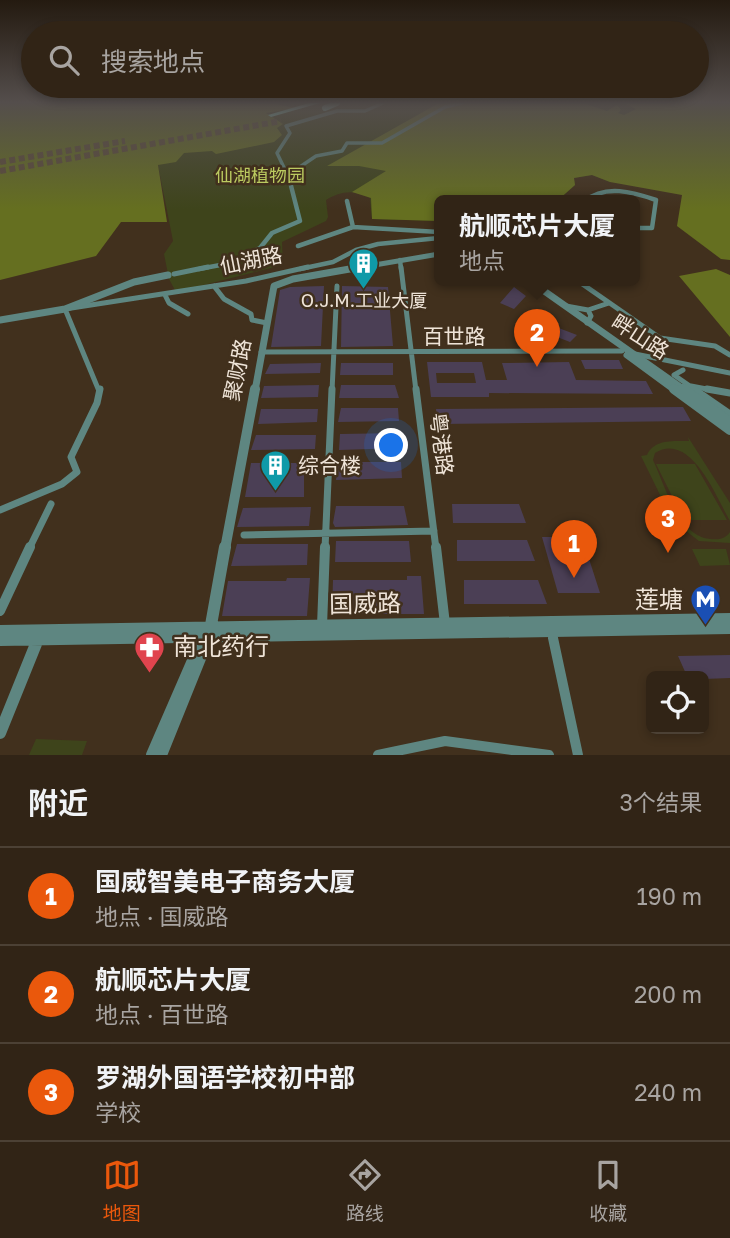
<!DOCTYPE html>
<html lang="zh">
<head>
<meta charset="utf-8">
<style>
  :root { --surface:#312416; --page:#392c1f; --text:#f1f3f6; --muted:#a8a4a1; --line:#4c4135; --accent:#ea580c }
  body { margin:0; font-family:"Golos Text","Noto Sans SC",sans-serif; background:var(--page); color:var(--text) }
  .controls { position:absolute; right:21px; bottom:21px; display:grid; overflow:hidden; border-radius:10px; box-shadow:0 4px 10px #0003 }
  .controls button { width:63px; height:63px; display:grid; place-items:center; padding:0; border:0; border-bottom:2px solid var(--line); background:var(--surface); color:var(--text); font:35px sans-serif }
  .you { position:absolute; left:392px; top:446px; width:24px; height:24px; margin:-18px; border:5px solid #fff; border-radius:50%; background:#1a73e8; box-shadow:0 0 0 10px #1a73e833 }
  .badge { display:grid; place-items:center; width:46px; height:46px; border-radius:50%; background:var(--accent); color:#fff; font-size:23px; font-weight:700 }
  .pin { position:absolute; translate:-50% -58px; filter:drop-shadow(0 2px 4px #0008) }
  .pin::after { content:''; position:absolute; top:37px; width:24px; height:21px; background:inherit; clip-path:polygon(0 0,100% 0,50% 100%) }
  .popup { position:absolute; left:434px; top:195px; width:206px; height:91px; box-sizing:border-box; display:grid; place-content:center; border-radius:10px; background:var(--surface); filter:drop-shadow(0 2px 5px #0005); font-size:23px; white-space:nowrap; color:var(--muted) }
  .popup b { font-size:26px; color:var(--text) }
  .popup::after { content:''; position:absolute; left:50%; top:100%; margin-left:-14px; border:14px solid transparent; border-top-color:var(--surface) }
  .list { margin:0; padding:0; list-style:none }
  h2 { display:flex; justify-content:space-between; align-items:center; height:91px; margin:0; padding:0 28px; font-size:30px }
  h2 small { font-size:23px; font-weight:400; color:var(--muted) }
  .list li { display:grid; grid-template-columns:46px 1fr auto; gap:21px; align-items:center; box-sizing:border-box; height:98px; padding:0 28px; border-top:2px solid var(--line) }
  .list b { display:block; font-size:26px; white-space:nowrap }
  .list p { margin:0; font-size:23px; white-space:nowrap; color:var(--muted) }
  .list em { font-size:23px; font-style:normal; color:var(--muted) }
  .icon { flex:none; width:38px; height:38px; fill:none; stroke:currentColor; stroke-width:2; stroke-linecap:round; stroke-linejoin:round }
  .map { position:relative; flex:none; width:730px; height:755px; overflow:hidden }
  .search { position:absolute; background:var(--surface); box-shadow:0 4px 10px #0003; left:21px; right:21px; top:21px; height:77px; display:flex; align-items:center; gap:18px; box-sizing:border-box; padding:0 24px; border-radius:38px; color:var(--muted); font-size:26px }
  .sheet { height:385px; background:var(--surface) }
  nav { display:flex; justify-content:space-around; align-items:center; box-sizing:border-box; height:98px; border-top:2px solid var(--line); background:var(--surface); font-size:19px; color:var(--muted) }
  nav a { display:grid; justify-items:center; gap:4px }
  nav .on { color:var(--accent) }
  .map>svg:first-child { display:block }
  .green { fill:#3e441b }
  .forest { fill:#656f20 }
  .building { fill:#4b3f55; fill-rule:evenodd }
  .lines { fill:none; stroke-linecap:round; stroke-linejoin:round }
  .motorway-tunnel { stroke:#5b4b39; stroke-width:6; stroke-dasharray:6 3.5; stroke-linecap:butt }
  .minor-far4 { stroke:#5e8681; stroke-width:3.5 }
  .minor-far3 { stroke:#5e8681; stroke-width:4.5 }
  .minor-far2 { stroke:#5e8681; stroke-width:5 }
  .minor-far1 { stroke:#5e8681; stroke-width:7 }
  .minor { stroke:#5e8681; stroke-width:10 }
  .tertiary-far3 { stroke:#5e8681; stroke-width:5 }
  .tertiary-far2 { stroke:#5e8681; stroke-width:7 }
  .tertiary-far1 { stroke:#5e8681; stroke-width:10 }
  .tertiary { stroke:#5e8681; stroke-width:12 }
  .motorway { fill:#8ef9ec; fill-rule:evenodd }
  .motorway-bridge { stroke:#8ef9ec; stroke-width:6 }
  .labels { text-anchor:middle; stroke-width:5; stroke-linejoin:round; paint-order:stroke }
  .far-park-label { font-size:18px; fill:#bbca60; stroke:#41301d }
  .far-poi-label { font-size:18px; fill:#efe4d8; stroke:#41301d }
  .street-label { font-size:21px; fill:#efe4d8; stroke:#41301d }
  .poi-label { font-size:21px; fill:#efe4d8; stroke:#41301d; text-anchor:start }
  .near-poi-label { font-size:24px; fill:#efe4d8; stroke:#41301d; text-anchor:end }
  .near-street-label { font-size:24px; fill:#efe4d8; stroke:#41301d }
</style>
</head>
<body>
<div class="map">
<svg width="730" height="755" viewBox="0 0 730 755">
  <rect width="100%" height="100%" fill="#41301d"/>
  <path class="green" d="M250 103H730L610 182 592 175 574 178 575 185 557 201H439V221L372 219 370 198C355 189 340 191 326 200L328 217 326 221 282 242 283 265 176 292 169 279 164 254 173 241 158 165Z
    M688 437 730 503V521C716 497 691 431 655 453L653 460C665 485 678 536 710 539 719 540 725 539 730 532V543L699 541 677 524 667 525 659 511 664 510 660 502 663 501 641 456 647 455C654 439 673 441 689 441Z
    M656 464H695L727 520H684Z
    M692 549H726L730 565 700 566Z
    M36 739 87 741 82 755H29Z"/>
  <path class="forest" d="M0 103H270L296 108 266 113 283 124 277 128 282 135 274 142 216 154 212 151 184 153 176 162 158 165 167 222H121L96 256 0 280Z
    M439 103H583L607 111 617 105 621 110 618 113 624 115 636 109 624 103H730V260L721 259 677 226 682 195 610 182 592 175 574 178 575 185 557 201H439V221L372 219 371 198 352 192 386 171 359 166H327Z
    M716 269 730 275V337L679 276Z"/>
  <path class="building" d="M324 286 321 346 271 347 280 290 290 287Z
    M342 286 388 287 393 346 341 347Z
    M514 287 526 296 514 309 500 303Z
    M543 322 577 335 570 342 536 329Z
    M581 360H619L623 369H585Z
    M427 362H482L486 380H507L502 363 569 362 576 380 646 381 653 394 489 393V397H431ZM436 373H474L476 383H437Z
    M321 363 320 373 265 374 270 364Z
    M341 363H393V375H340Z
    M319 385 318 397 261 398 264 386Z
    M341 385H395L399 398H339Z
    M683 407 691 421 438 424 436 409Z
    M341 408H398L399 421 338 422Z
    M261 409H318L317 422 258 424Z
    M400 433 401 448 339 450 340 434Z
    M256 435H316L315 449 251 450Z
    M338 462H401L402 478 336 480Z
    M251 463H313L312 475H304V497H245Z
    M452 504H519L526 523H453Z
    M336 506H404L408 525 335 527 333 523Z
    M311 507 309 526 237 527 243 508Z
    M542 537H582L600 593H558Z
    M457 540H527L535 561H457Z
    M336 541H409L411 562H335Z
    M237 544H308L307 565 231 566Z
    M407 576H421L424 614H332L333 580H407Z
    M287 578H310L307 616H222L228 581H286Z
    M464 580H538L547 604H464Z
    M730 655V678L704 679V676H687L678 656Z"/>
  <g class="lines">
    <path class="motorway-tunnel" d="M0 162 125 141
      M0 171 281 121"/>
    <path class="minor-far4" d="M288 175 316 156 342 151 347 143H382L445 107 462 103
      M288 176 277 153 290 133 286 126 337 111H365L383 103"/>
    <path class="minor-far3" d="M347 201 353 227
      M585 201C605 184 633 192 656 200L652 228H635
      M298 246 353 227 439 232
      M400 260 401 269
      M199 269 231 263 260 248 272 233 300 221 288 174
      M300 269 333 262 356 250 378 244 439 238"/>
    <path class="minor-far2" d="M401 267 416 391
      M174 274 208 267
      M578 281 660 338 715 346 730 355
      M214 286 224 299 251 314 252 320 267 323
      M165 295 169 303 188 314
      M566 306 588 310 591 316 587 323
      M588 310 609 303
      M261 352 622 351
      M635 354 730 373
      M683 370 674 375 697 391
      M691 386 717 391
      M99 391 65 309 246 281 308 267
      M332 391 337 286"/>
    <path class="minor-far1" d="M416 389 436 549
      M694 389 730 414
      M707 389 730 393
      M0 510 62 484 77 472 71 457 97 403 100 389
      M244 535 434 531
      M29 549 51 504
      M325 549 332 389"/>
    <path class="minor" d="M436 547 445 624
      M0 611 30 547
      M322 626 325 547
      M553 638 578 755
      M378 755 445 741 549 755"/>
    <path class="tertiary-far3" d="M351 269 439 254"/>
    <path class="tertiary-far2" d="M530 281 686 391
      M0 320 65 309 134 282 168 275
      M627 355 676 391
      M255 391 274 286 293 279 361 267"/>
    <path class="tertiary-far1" d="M674 389 730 430
      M683 389 730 422
      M225 549 255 389"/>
    <path class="tertiary" d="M0 631 730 619
      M0 640 730 628
      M0 733 38 639
      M152 755 205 633
      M161 755 209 636 225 547"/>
    <path class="motorway" d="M309 103H320L271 117 268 115Z"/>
    <path class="motorway-bridge" d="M325 108 337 103"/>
  </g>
  <linearGradient id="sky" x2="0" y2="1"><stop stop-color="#241a10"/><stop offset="0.49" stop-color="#544e4c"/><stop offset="1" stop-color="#544e4c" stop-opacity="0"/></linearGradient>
  <rect width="730" height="209" fill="url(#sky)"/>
  <defs>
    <symbol id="building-pin" viewBox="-11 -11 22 30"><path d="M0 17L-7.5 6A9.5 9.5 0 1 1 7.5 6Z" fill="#0f9aa8" stroke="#41301d"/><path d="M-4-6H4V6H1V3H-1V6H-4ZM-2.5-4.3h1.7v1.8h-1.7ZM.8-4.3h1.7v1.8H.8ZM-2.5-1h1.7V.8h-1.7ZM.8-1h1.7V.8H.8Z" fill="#fff"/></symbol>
    <symbol id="metro-pin" viewBox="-11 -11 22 30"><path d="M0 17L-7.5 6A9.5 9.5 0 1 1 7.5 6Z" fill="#1a4fb4" stroke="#41301d"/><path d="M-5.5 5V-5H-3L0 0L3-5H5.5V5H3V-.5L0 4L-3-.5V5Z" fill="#fff"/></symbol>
    <symbol id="pharmacy-pin" viewBox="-11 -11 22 30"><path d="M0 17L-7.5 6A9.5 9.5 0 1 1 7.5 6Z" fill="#e0444e" stroke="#41301d"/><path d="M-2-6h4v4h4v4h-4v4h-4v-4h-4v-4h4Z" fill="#fff"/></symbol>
  </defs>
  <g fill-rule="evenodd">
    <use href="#building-pin" x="346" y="246" width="35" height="47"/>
    <use href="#building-pin" x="258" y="448" width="35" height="47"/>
    <use href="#metro-pin" x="688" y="582" width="35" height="47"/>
    <use href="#pharmacy-pin" x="132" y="630" width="35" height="47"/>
  </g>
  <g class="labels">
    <g class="far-park-label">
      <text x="260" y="182">仙湖植物园</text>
    </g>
    <g class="far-poi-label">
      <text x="364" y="307">O.J.M.工业大厦</text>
    </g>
    <g class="street-label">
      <text transform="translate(251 261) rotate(-11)" y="7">仙湖路</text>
      <text x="454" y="344">百世路</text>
      <text transform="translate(640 337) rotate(33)" y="7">畔山路</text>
      <text transform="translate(238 370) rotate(-79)" y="7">聚财路</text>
      <text transform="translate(441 444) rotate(83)" y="7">粤港路</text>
    </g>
    <g class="poi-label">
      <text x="298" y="473">综合楼</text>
    </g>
    <g class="near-poi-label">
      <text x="683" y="608">莲塘</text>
      <text x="173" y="655" text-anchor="start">南北药行</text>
    </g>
    <g class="near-street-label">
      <text transform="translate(365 604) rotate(-1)" y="8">国威路</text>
    </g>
  </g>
</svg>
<div class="controls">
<button><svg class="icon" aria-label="locate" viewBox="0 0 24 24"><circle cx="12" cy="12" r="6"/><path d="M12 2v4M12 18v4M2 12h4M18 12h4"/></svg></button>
</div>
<div class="you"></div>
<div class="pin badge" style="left:574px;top:578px">1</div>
<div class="pin badge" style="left:537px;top:367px">2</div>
<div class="popup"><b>航顺芯片大厦</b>地点</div>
<div class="pin badge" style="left:668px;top:553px">3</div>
<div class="search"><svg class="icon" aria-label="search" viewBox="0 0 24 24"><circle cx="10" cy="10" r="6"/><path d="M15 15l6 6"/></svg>搜索地点</div>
</div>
<section class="sheet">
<h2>附近<small>3个结果</small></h2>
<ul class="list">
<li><span class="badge">1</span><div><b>国威智美电子商务大厦</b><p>地点 · 国威路</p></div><em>190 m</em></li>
<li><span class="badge">2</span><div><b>航顺芯片大厦</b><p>地点 · 百世路</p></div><em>200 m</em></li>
<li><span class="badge">3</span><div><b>罗湖外国语学校初中部</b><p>学校</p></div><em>240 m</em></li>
</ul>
</section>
<nav>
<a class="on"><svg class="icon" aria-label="map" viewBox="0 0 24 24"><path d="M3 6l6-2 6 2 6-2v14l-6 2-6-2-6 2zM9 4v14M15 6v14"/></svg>地图</a>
<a><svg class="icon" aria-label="directions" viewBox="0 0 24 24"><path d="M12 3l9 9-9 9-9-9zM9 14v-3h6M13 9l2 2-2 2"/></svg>路线</a>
<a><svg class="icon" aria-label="saved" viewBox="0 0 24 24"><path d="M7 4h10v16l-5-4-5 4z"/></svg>收藏</a>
</nav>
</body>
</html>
